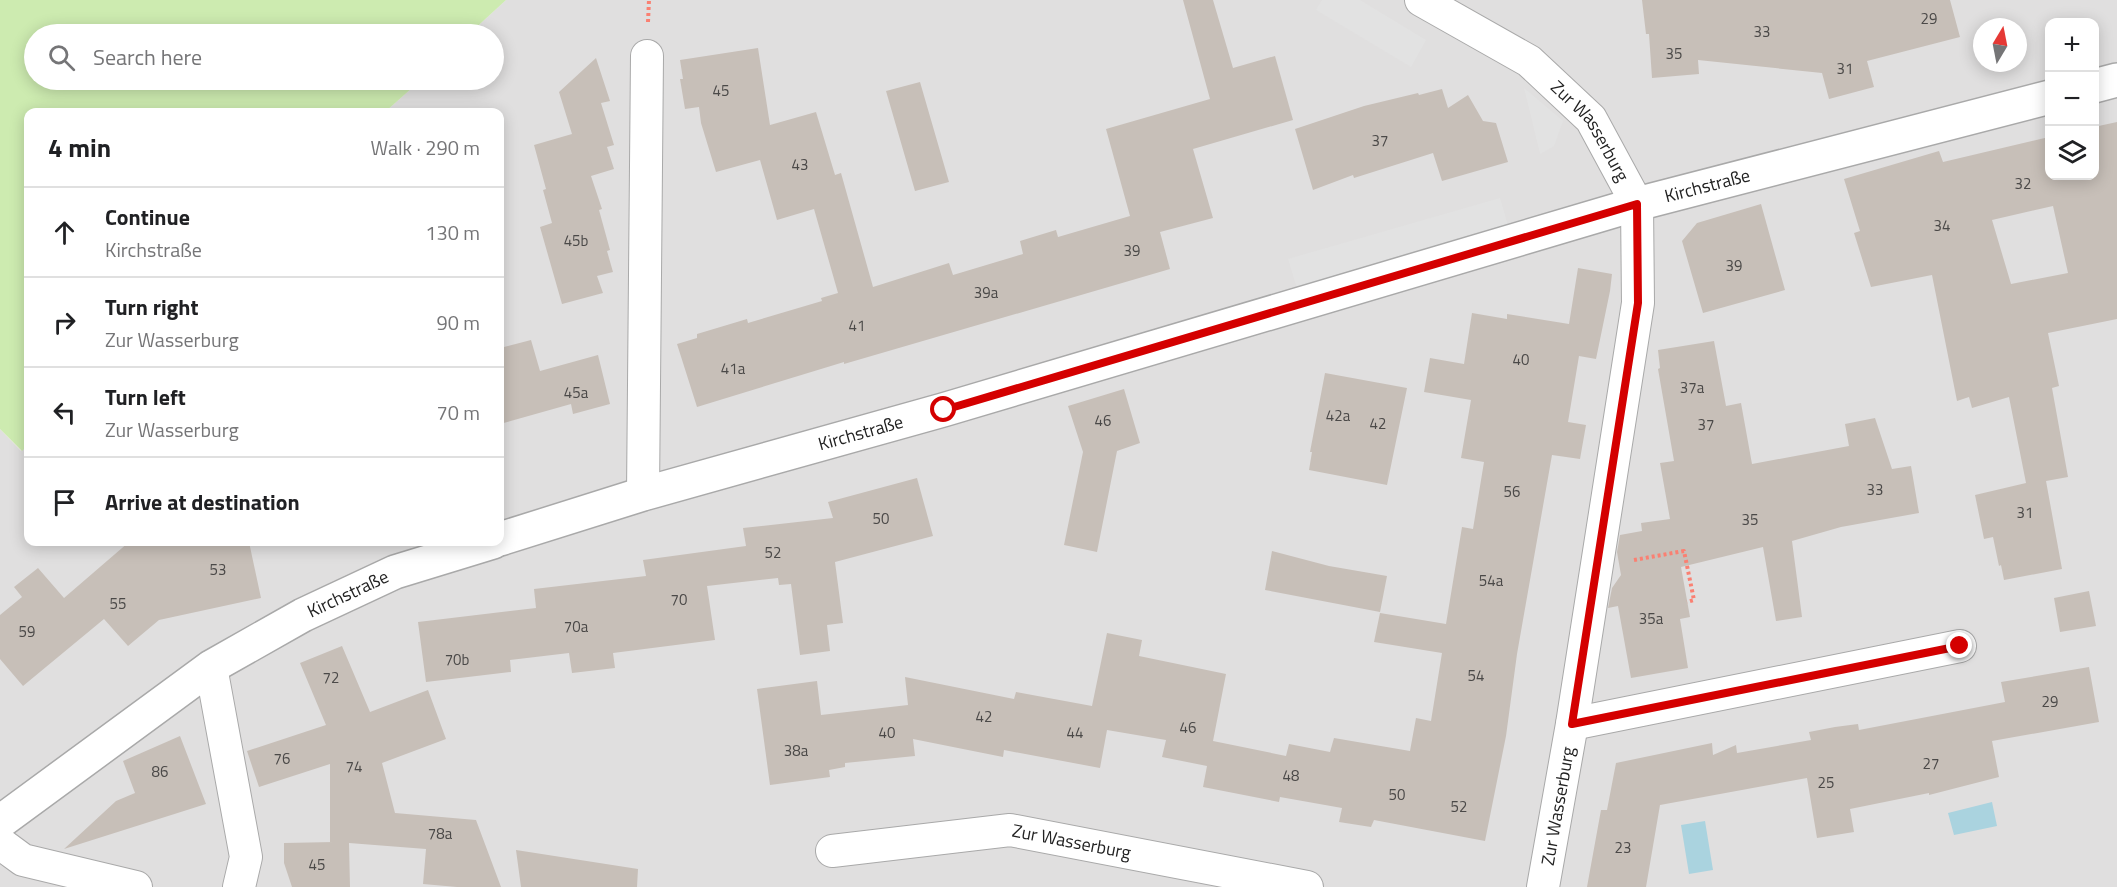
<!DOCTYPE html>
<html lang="en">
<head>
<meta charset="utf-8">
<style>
  :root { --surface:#fff; --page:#f2f2f2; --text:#202124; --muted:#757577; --line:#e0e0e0 }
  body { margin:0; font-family:"Titillium Web",sans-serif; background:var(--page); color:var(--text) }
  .controls { position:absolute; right:18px; top:18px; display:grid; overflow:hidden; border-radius:12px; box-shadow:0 3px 15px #0003 }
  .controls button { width:54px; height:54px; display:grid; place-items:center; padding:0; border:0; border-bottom:2px solid var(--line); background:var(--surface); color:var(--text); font:30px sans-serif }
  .compass { position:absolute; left:1973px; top:18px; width:54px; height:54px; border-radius:50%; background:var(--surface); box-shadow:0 3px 15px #0003; rotate:10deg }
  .stop { position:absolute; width:18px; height:18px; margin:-14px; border:4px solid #d40000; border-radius:50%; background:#fff }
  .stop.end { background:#d40000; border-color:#fff; box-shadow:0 2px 6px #0008 }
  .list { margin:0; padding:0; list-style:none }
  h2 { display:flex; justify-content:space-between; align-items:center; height:78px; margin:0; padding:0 24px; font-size:26px }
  h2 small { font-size:20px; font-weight:400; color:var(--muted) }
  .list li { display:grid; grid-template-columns:39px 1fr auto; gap:18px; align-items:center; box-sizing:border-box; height:90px; padding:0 24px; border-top:2px solid var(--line) }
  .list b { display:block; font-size:22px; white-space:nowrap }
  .list p { margin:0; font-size:20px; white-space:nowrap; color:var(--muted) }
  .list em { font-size:20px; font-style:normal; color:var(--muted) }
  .icon { flex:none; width:33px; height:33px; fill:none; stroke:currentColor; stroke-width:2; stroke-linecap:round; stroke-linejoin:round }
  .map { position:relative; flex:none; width:2117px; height:887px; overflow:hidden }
  .search { position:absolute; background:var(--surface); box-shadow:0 3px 15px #0003; left:24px; top:24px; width:480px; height:66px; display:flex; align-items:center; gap:15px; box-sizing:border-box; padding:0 21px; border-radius:33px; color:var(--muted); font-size:22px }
  .panel { position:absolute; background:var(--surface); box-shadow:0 3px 15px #0003; left:24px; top:108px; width:480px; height:438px; border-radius:12px }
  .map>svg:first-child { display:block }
  .residential { fill:#e0dfdf; fill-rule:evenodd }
  .grass { fill:#cdebb0 }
  .parking { fill:#e2e2e2 }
  .water { fill:#aad3df }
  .building { fill:#c7bfb8; fill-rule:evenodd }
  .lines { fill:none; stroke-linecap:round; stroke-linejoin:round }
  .minor-casing { stroke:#a9a9a9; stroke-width:34 }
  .tertiary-casing { stroke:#a9a9a9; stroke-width:36 }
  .path { stroke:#fa8072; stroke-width:4; stroke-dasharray:3 3; stroke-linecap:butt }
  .minor { stroke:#fff; stroke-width:32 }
  .tertiary { stroke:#fff; stroke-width:33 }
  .route { stroke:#d40000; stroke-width:8 }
  .labels { text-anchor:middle; stroke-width:4.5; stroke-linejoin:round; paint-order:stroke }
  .number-label { font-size:15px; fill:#4b4948 }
  .street-label { font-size:18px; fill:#222; stroke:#fff }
</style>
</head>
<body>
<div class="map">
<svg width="2117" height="887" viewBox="0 0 2117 887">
  <rect width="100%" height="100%" fill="#f2efe9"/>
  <path class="residential" d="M506 0H2117V887H0V429L21 451 28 445V542H500V112H385L421 80H494V34H469ZM2050 22H2094V176H2050ZM1982 27H2018V63H1982Z"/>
  <path class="grass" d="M0 0H506L469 34H34V80H421L385 112H28V445L22 451 0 429Z"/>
  <path class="parking" d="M1322 0H1360L1426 40 1411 67 1316 10Z
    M1524 88 1563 121 1554 146 1540 154Z
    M1500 198 1509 229 1298 292 1288 259Z"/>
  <path class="water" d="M1992 802 1997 826 1954 835 1948 813Z
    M1705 821 1713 870 1689 874 1681 825Z"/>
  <path class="building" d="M1183 0H1213L1233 68 1275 56 1293 120 1193 149 1213 218 1160 232 1170 269 844 364V362L697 407 677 344 697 338V334L747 319 748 323 822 301 821 298 838 293 814 209 777 220 760 160 716 172 701 123 699 107 685 109 680 79H683L680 60 758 48 770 125 816 112 835 175 841 173 873 287 949 263 953 275 1023 254 1020 241 1056 230 1058 237 1130 216 1106 129 1210 99Z
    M1642 0H1950L1960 37 1867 61 1874 87 1829 99 1822 73 1698 60 1699 74 1652 78 1649 34H1646Z
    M596 58 610 101 601 103 614 145 607 147 614 169 591 176 602 209 599 210 610 250 607 251 613 272 597 276 603 293 562 304 540 227 552 223 543 190 546 189 534 145 572 134 559 92Z
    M920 82 949 182 915 191 886 91Z
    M1442 89 1448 108 1468 95 1483 121 1496 123 1508 162 1442 181 1433 153 1354 178 1353 175 1313 190 1295 129 1364 106 1418 93 1419 95Z
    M2117 122V319L2048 333 2059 386 2052 388 2068 477 2046 481 2062 569 2004 580 2001 565 1999 566 1993 537 1984 539 1975 495 2026 483 2009 397 1972 408 1969 397 1957 401 1932 275 1871 287 1854 233 1860 231 1844 179 1939 151 1943 162 2049 137V176H2094V127ZM2053 206 2068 273 2011 284 1992 220Z
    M1761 204 1785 290 1703 313 1682 241 1697 223Z
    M1578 268 1612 274 1610 291 1596 359 1579 356 1568 422 1586 425 1580 459 1552 455 1517 654 1506 736 1485 841 1374 820 1371 827 1339 822 1342 808 1280 797 1279 802 1203 787 1207 766 1162 757 1166 740 1107 730 1100 768 1004 750 1003 757 913 739 915 756 845 763V767L829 770 830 777 770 785 757 689 817 681 821 715 908 705 905 677 1014 699 1016 692 1092 706 1107 633 1142 640 1139 656 1226 674 1213 741 1286 756 1289 744 1330 752 1334 738 1410 751 1416 718 1431 721 1442 653 1374 642 1380 613 1446 624 1462 527 1473 529 1484 462 1461 458 1471 400 1424 392 1430 358 1464 364 1472 313 1507 319V314L1569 324Z
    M531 340 540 371 598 355 610 404 573 414 571 404 500 424V348Z
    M1714 341 1726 406 1741 403 1752 464 1849 446 1845 424 1875 418 1892 469 1911 466 1919 513 1841 527 1792 541 1802 617 1776 621 1763 547 1681 567 1690 617 1680 619 1688 668 1631 678 1618 606 1608 608 1612 588 1621 575 1617 552 1620 535 1642 531 1641 523 1670 519 1660 463 1674 461 1658 369 1660 368 1658 350Z
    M1325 373 1407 388 1387 485 1309 470 1312 452H1310Z
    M1124 389 1140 443 1117 451 1097 552 1064 545 1083 452 1068 406Z
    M917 478 933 536 835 562 843 623 827 625 830 651 800 655 791 584 779 585 778 578 707 586 715 640 613 653 615 668 572 673 569 653 510 660 511 672 426 682 418 622 536 608 534 589 646 576 643 560 746 546 743 528 833 518 828 502Z
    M129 542H249L261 598 159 620 128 646 104 619 23 686 0 659V615L22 597 14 587 38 568 64 598Z
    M1272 551 1329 566 1387 576 1380 612 1265 590Z
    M2089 591 2096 626 2060 632 2054 598Z
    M342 646 370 712 428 690 446 739 382 763 395 813 476 820 501 887H457L423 884 426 849 349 843 350 887H292L284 863V843L334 842H330V764L259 787 247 751 326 725 300 663Z
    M2089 667 2099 722 1992 741 1999 777 1929 795V793L1850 809 1854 832 1817 838 1807 778 1660 805 1646 887H1587L1601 810H1607L1616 763 1712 743 1713 755 1736 745 1737 753 1811 740 1809 732 1835 727 1858 724 1859 730 2005 702 2001 682Z
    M180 736 206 804 64 849 116 801 135 793 123 761Z
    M516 850 638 869 637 887H521Z"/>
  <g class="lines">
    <defs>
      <g id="minor">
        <path id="s1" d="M1421 0 1529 61 1591 119 1637 204 1638 303 1572 724 1543 887"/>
        <path d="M643 494 647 56"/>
        <path d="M211 667 246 857 239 887"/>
        <path d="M1572 724 1960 646"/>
        <path d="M0 843 23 860 136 887"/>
        <path id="s2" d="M832 851 1010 830 1307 887"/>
      </g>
      <g id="tertiary">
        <path d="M2094 86 2117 80"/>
        <path id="s3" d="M500 539 643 494 943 410 1637 204 2050 97"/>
        <path id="s4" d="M0 822 211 667 303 615 395 572 493 542"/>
      </g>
    </defs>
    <use href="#minor" class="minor-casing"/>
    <use href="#tertiary" class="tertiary-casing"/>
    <path class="path" d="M648 22 649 0
      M1634 560 1684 551 1694 600 1687 602"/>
    <use href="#minor" class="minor"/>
    <use href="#tertiary" class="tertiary"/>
  </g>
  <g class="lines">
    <path class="route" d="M944 410 1637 204 1638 303 1572 724 1960 646"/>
  </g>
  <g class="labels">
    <g class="number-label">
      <text x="1929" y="24">29</text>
      <text x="1762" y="37">33</text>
      <text x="1674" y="59">35</text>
      <text x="1845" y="74">31</text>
      <text x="721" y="96">45</text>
      <text x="1380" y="146">37</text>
      <text x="800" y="170">43</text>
      <text x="2023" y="189">32</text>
      <text x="1942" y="231">34</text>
      <text x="576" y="246">45b</text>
      <text x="1132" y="256">39</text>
      <text x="1734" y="271">39</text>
      <text x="986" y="298">39a</text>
      <text x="857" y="331">41</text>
      <text x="1521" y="365">40</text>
      <text x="733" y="374">41a</text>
      <text x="1692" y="393">37a</text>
      <text x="576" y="398">45a</text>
      <text x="1338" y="421">42a</text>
      <text x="1103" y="426">46</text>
      <text x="1378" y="429">42</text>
      <text x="1706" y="430">37</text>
      <text x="1875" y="495">33</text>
      <text x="1512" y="497">56</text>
      <text x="2025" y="518">31</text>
      <text x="881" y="524">50</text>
      <text x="1750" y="525">35</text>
      <text x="773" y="558">52</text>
      <text x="218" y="575">53</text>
      <text x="1491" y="586">54a</text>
      <text x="679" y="605">70</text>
      <text x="118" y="609">55</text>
      <text x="1651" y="624">35a</text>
      <text x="576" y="632">70a</text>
      <text x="27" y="637">59</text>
      <text x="457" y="665">70b</text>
      <text x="1476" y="681">54</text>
      <text x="331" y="683">72</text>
      <text x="2050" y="707">29</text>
      <text x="984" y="722">42</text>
      <text x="1188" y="733">46</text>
      <text x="887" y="738">40</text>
      <text x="1075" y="738">44</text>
      <text x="796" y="756">38a</text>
      <text x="282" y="764">76</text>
      <text x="1931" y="769">27</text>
      <text x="354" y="772">74</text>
      <text x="160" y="777">86</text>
      <text x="1291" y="781">48</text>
      <text x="1826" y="788">25</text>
      <text x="1397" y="800">50</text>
      <text x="1459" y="812">52</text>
      <text x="440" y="839">78a</text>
      <text x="1623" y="853">23</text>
      <text x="317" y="870">45</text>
    </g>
    <g class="street-label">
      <text dy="6" stroke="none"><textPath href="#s1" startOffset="218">Zur Wasserburg</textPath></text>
      <text dy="6" stroke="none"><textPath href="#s3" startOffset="1258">Kirchstraße</textPath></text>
      <text dy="6" stroke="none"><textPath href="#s3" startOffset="376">Kirchstraße</textPath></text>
      <text dy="6" stroke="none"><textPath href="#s4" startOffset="417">Kirchstraße</textPath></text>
      <text transform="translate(1558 806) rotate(-80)" y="6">Zur Wasserburg</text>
      <text dy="6" stroke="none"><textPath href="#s2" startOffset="242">Zur Wasserburg</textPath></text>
    </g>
  </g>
</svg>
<div class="controls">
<button>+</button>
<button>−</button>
<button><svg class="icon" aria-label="layers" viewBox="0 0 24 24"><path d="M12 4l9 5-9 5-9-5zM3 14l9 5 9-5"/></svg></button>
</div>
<svg class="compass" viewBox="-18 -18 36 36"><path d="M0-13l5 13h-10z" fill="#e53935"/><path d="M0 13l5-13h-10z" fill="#757577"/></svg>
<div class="stop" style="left:944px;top:410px"></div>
<div class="stop end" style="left:1960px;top:646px"></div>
<div class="search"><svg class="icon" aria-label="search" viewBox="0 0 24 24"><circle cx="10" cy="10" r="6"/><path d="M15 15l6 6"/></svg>Search here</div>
<section class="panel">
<h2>4 min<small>Walk · 290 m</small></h2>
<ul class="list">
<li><svg class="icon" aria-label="ahead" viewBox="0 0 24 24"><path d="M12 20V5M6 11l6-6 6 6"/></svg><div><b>Continue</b><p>Kirchstraße</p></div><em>130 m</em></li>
<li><svg class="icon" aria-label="right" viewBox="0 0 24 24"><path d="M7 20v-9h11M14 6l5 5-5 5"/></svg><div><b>Turn right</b><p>Zur Wasserburg</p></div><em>90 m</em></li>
<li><svg class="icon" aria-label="left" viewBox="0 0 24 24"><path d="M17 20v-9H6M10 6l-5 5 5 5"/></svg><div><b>Turn left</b><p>Zur Wasserburg</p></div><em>70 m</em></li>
<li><svg class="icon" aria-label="arrive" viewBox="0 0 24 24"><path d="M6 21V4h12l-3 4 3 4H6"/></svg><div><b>Arrive at destination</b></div></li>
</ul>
</section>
</div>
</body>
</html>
